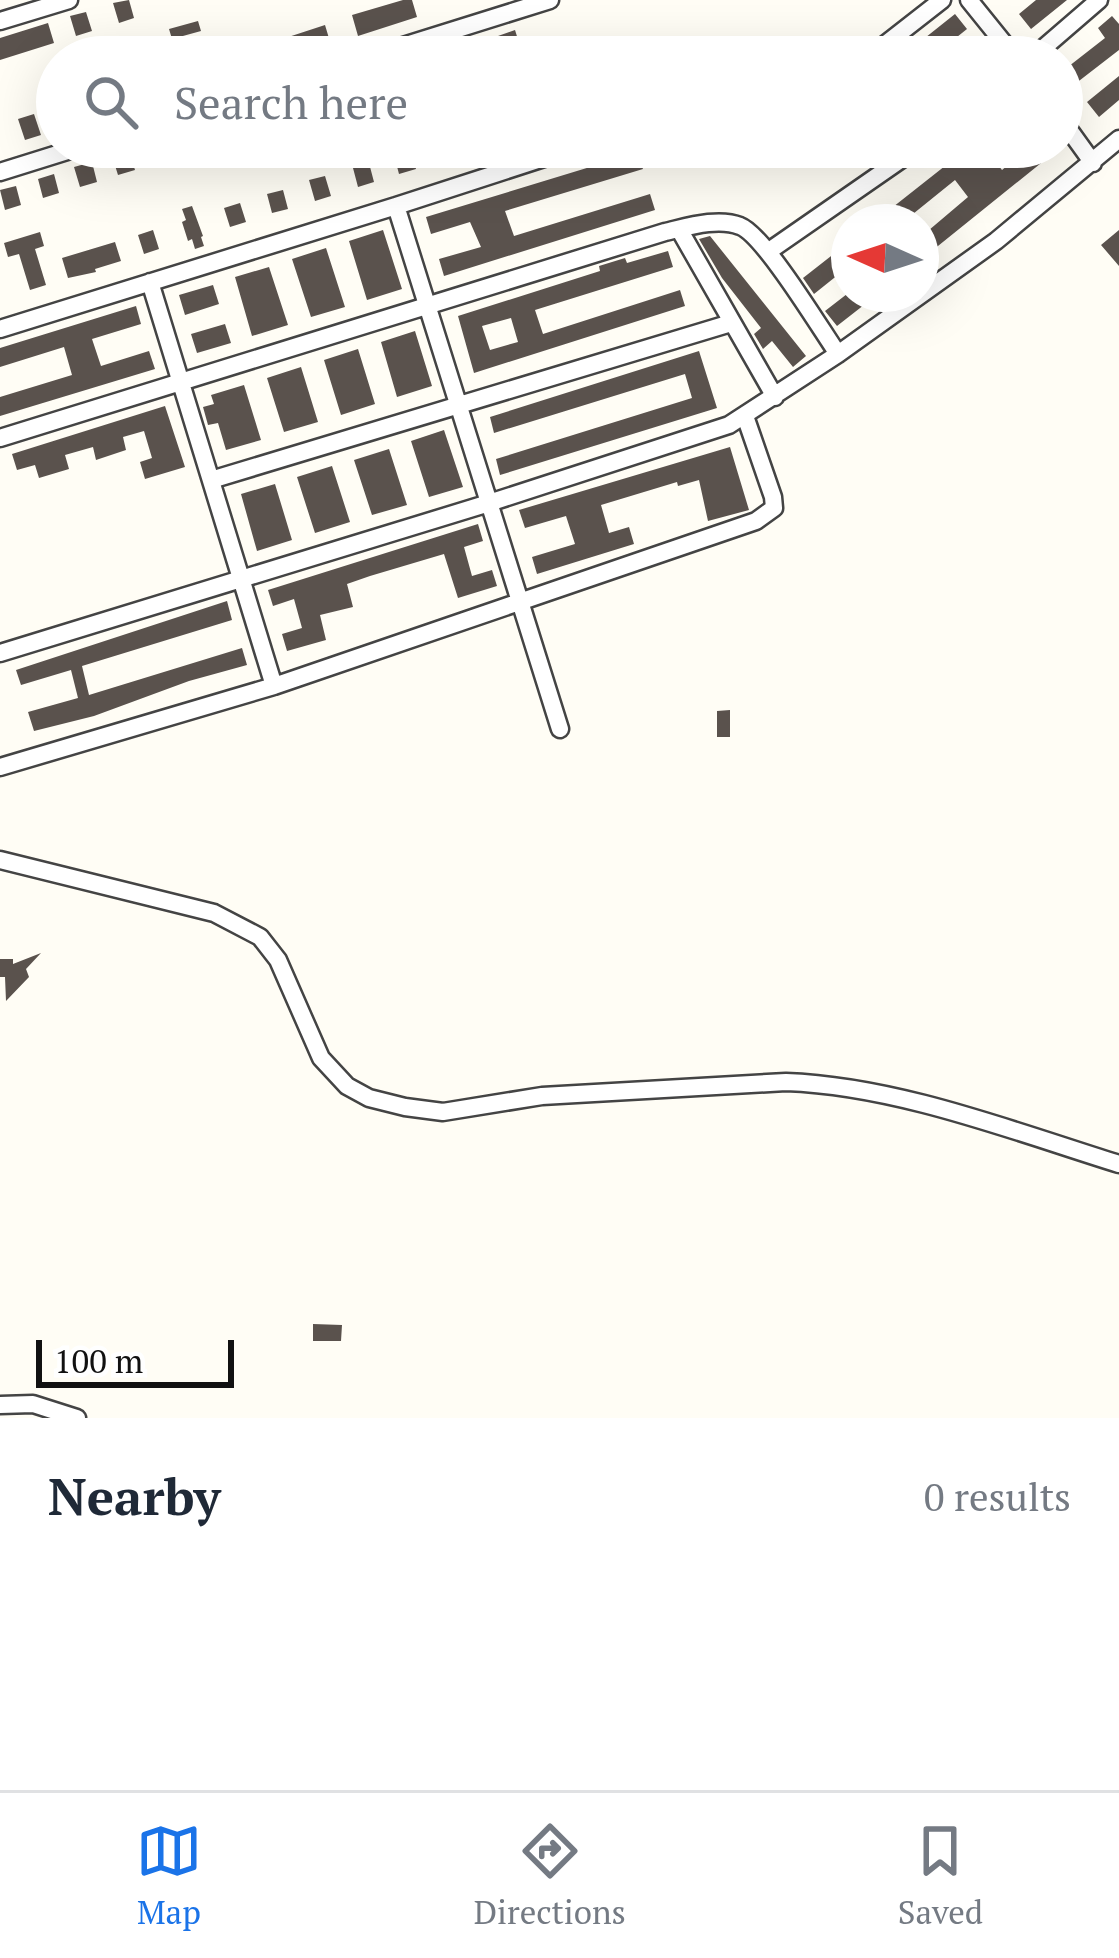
<!DOCTYPE html>
<html lang="en">
<head>
<meta charset="utf-8">
<style>
  :root { --surface:#fff; --page:#f6f6f7; --text:#1f2937; --muted:#747a83; --line:#e0e1e3; --accent:#1a73e8 }
  body { margin:0; font-family:"PT Serif",serif; background:var(--page); color:var(--text) }
  .compass { position:absolute; left:831px; top:204px; width:108px; height:108px; border-radius:50%; background:var(--surface); box-shadow:0 12px 48px #0002; rotate:273deg }
  .scale { position:absolute; left:36px; bottom:30px; width:198px; box-sizing:border-box; padding-left:12px; border:6px solid #111; border-top:0; font-size:33px; line-height:42px; white-space:nowrap; color:#111; -webkit-text-stroke:9px #fff; paint-order:stroke }
  .list { margin:0; padding:0; list-style:none }
  h2 { display:flex; justify-content:space-between; align-items:center; height:156px; margin:0; padding:0 48px; font-size:51px }
  h2 small { font-size:39px; font-weight:400; color:var(--muted) }
  .icon { flex:none; width:66px; height:66px; fill:none; stroke:currentColor; stroke-width:2; stroke-linecap:round; stroke-linejoin:round }
  .map { position:relative; flex:none; width:1119px; height:1418px; overflow:hidden }
  .search { position:absolute; background:var(--surface); box-shadow:0 12px 48px #0002; left:36px; right:36px; top:36px; height:132px; display:flex; align-items:center; gap:30px; box-sizing:border-box; padding:0 42px; border-radius:66px; color:var(--muted); font-size:45px }
  .sheet { height:372px; background:var(--surface) }
  nav { display:flex; justify-content:space-around; align-items:center; box-sizing:border-box; height:168px; border-top:3px solid var(--line); background:var(--surface); font-size:33px; color:var(--muted) }
  nav a { display:grid; justify-items:center; gap:6px }
  nav .on { color:var(--accent) }
  .map>svg:first-child { display:block }
  .building { fill:#5a524d; fill-rule:evenodd }
  .lines { fill:none; stroke-linecap:round; stroke-linejoin:round }
  .minor-casing { stroke:#444; stroke-width:21 }
  .minor { stroke:#fff; stroke-width:16 }
</style>
</head>
<body>
<div class="map">
<svg width="1119" height="1418" viewBox="0 0 1119 1418">
  <rect width="100%" height="100%" fill="#fffdf5"/>
  <path class="building" d="M129 0 134 18 119 23 113 3Z
    M403 0H412L417 17 358 36 352 15Z
    M1036 0H1067L1031 29 1019 14Z
    M86 12 92 31 76 36 70 16Z
    M955 14 967 29 932 57H901Z
    M1112 16 1119 24V50L1075 84 1064 70 1105 38 1098 28Z
    M198 21 201 31 172 39 169 29Z
    M48 23 54 43 0 60V38Z
    M325 25 331 45 289 57H271L267 44Z
    M515 30 521 49 504 55 498 36Z
    M234 40 239 57H219L216 46Z
    M472 44 476 57H438L437 54Z
    M1119 76V100L1099 117 1087 102Z
    M34 114 41 135 25 140 18 119Z
    M440 147H478V150L444 160Z
    M969 147H984L1002 170 1030 147H1061L933 250 922 236 968 197 955 180 903 222H874Z
    M411 150 416 169 399 174 394 155Z
    M129 151 135 170 118 175 112 156Z
    M636 153 643 169 505 211 514 236 650 194 655 210 444 276 439 259 481 247 470 222 431 234 426 217Z
    M92 162 97 182 80 187 74 167Z
    M369 163 374 182 358 187 353 168Z
    M54 174 59 193 43 198 38 179Z
    M325 176 331 196 315 201 309 180Z
    M16 186 21 205 5 210 0 190Z
    M283 190 288 209 272 213 267 194Z
    M240 203 246 222 230 227 224 208Z
    M192 206 203 236 201 237 204 246 195 249 192 239 188 241 182 222 186 220 182 209Z
    M153 230 159 249 144 254 138 235Z
    M383 230 402 289 367 300 349 241Z
    M1119 230V266L1101 245Z
    M40 232 44 246 35 249 46 285 30 290 19 254 8 257 4 243Z
    M710 236 806 356 793 367 772 341 763 349 754 334 761 328 722 278 699 239Z
    M115 242 121 261 95 269 96 272 68 278 62 258Z
    M849 242V266L814 294 803 278Z
    M326 248 345 307 311 317 292 259Z
    M668 251 673 267 535 310 543 334 680 290 685 306 474 373 458 316 600 271 599 266 625 258 627 263ZM511 318 518 342 490 350 482 326Z
    M269 267 288 325 252 336 235 277Z
    M213 285 219 304 185 315 179 295Z
    M847 294H878L837 326 825 311Z
    M136 306 141 324 92 339 101 366 149 351 155 369 0 416V397L72 375 64 347 0 367V348Z
    M225 324 231 343 197 353 191 334Z
    M415 331 432 386 397 397 381 342Z
    M358 349 375 404 341 415 324 360Z
    M699 351 717 408 500 475 496 459 692 398 685 374 494 433 490 417Z
    M301 367 318 422 284 432 267 378Z
    M244 385 261 440 226 450 218 423 208 425 203 407 214 404 211 395Z
    M165 406 185 467 145 479 140 462 152 458 144 431 123 437 126 450 96 460 93 447 65 455 69 469 39 478 35 465 17 470 12 454Z
    M444 430 463 487 429 497 411 441Z
    M730 447 749 510 708 521 699 480 678 486 677 482 601 505 609 533 629 527 634 544 537 574 532 557 575 544 566 516 525 528 519 510Z
    M389 449 407 505 372 515 354 460Z
    M332 466 350 522 315 533 297 477Z
    M275 484 292 540 257 551 241 494Z
    M478 524 483 541 464 547 472 576 492 570 497 586 458 598 444 554 370 576 347 584 353 607 320 615 326 640 287 651 282 634 302 628 294 599 273 606 268 590Z
    M227 601 232 620 82 666 89 695 242 648 247 665 189 681 94 716 34 731 28 712 78 698 71 670 21 685 16 670Z
    M730 710V737H717V711Z
    M41 953 26 969 29 977 6 1001 5 977H0V959H13V964Z
    M313 1324 342 1325 341 1341H313Z"/>
  <g class="lines">
    <defs>
      <path id="minor" d="M969 0 1015 57
        M0 21 69 0
        M368 57 550 0
        M869 57 942 0
        M1033 57 1099 0
        M1062 120 1093 163
        M647 147C681 154 698 158 731 147
        M0 172 80 147
        M396 206 560 729
        M679 229 775 397
        M769 251 919 147
        M150 282 274 686
        M0 329 396 206 578 147
        M0 438 665 232C687 227 718 217 740 226 764 235 820 328 838 354
        M211 480 731 323
        M0 653 489 503 729 425 838 354 996 241 1119 139
        M0 767 274 686 756 521 774 508 773 497 745 416
        M0 860 214 913 260 937 278 960 321 1058 347 1086 369 1098 405 1107 443 1112 542 1096 786 1082C897 1086 1013 1131 1119 1164
        M0 1405 33 1404 77 1418"/>
    </defs>
    <use href="#minor" class="minor-casing"/>
    <use href="#minor" class="minor"/>
  </g>
</svg>
<svg class="compass" viewBox="-18 -18 36 36"><path d="M0-13l5 13h-10z" fill="#e53935"/><path d="M0 13l5-13h-10z" fill="#747a83"/></svg>
<div class="scale">100 m</div>
<div class="search"><svg class="icon" aria-label="search" viewBox="0 0 24 24"><circle cx="10" cy="10" r="6"/><path d="M15 15l6 6"/></svg>Search here</div>
</div>
<section class="sheet">
<h2>Nearby<small>0 results</small></h2>
<ul class="list">
</ul>
</section>
<nav>
<a class="on"><svg class="icon" aria-label="map" viewBox="0 0 24 24"><path d="M3 6l6-2 6 2 6-2v14l-6 2-6-2-6 2zM9 4v14M15 6v14"/></svg>Map</a>
<a><svg class="icon" aria-label="directions" viewBox="0 0 24 24"><path d="M12 3l9 9-9 9-9-9zM9 14v-3h6M13 9l2 2-2 2"/></svg>Directions</a>
<a><svg class="icon" aria-label="saved" viewBox="0 0 24 24"><path d="M7 4h10v16l-5-4-5 4z"/></svg>Saved</a>
</nav>
</body>
</html>
